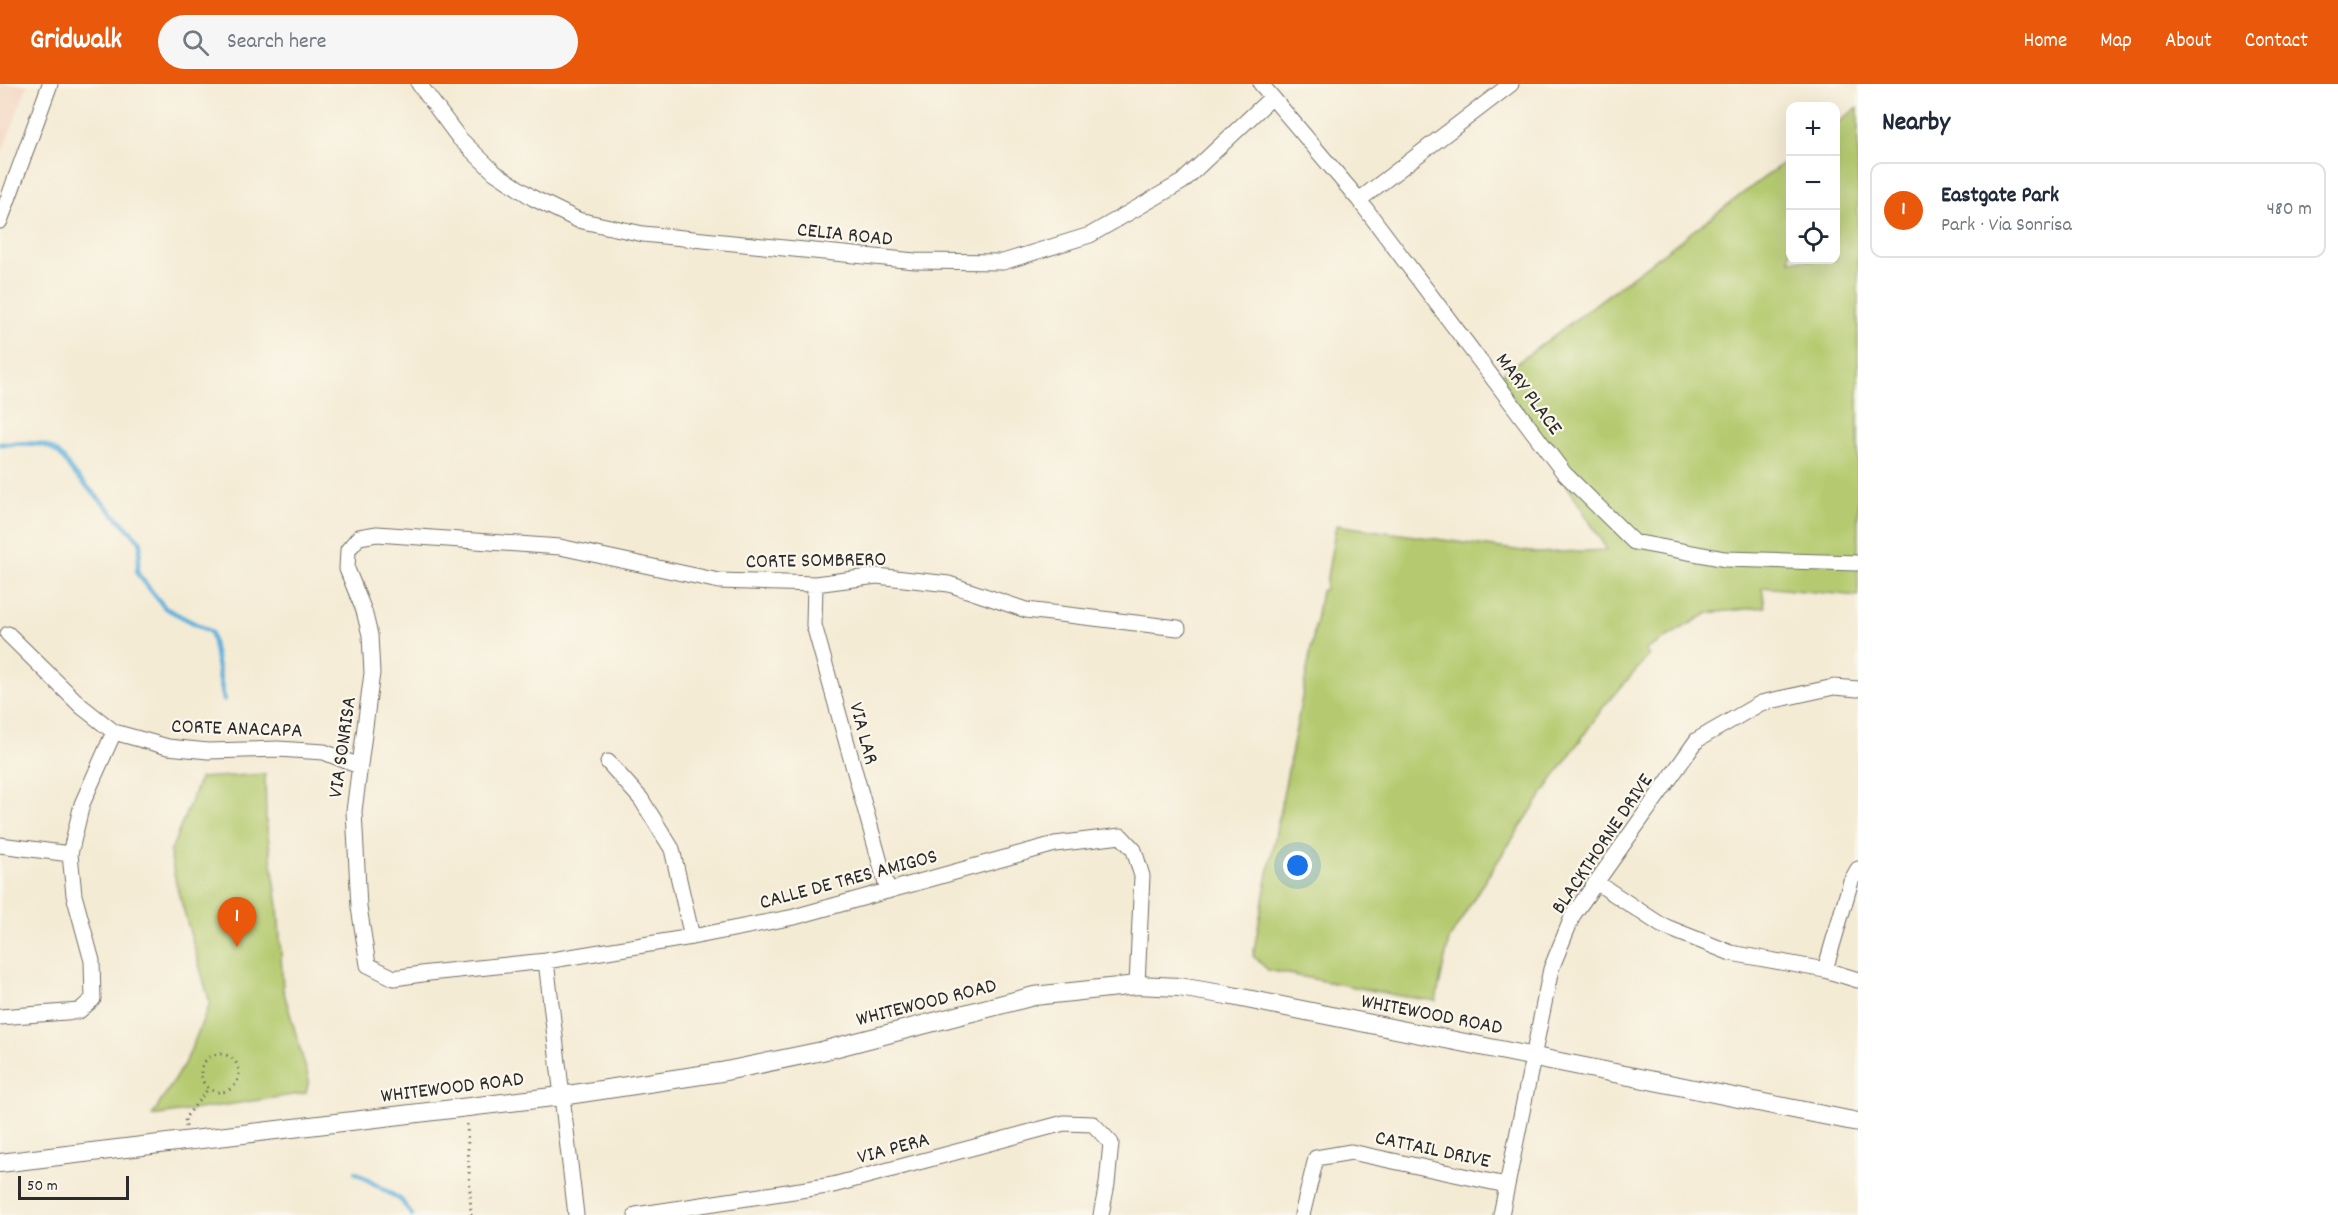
<!DOCTYPE html>
<html lang="en">
<head>
<meta charset="utf-8">
<style>
  :root { --surface:#fff; --page:#f6f6f7; --text:#1f2937; --muted:#747a83; --line:#e0e1e3; --accent:#ea580c }
  body { margin:0; font-family:Dekko,sans-serif; background:var(--page); color:var(--text) }
  .controls { position:absolute; right:18px; top:18px; display:grid; overflow:hidden; border-radius:12px; box-shadow:0 6px 24px #0002 }
  .controls button { width:54px; height:54px; display:grid; place-items:center; padding:0; border:0; border-bottom:2px solid var(--line); background:var(--surface); color:var(--text); font:30px sans-serif }
  .scale { position:absolute; left:18px; bottom:15px; width:111px; box-sizing:border-box; padding-left:6px; border:3px solid #2b2b2b; border-top:0; font-size:16px; line-height:21px; white-space:nowrap; color:#2b2b2b; -webkit-text-stroke:4px #fbf7ec; paint-order:stroke }
  .you { position:absolute; left:1298px; top:782px; width:21px; height:21px; margin:-15px; border:4px solid #fff; border-radius:50%; background:#1a73e8; box-shadow:0 0 0 9px #1a73e833 }
  .badge { display:grid; place-items:center; width:39px; height:39px; border-radius:50%; background:var(--accent); color:#fff; font-size:20px; font-weight:700 }
  .pin { position:absolute; translate:-50% -50px; filter:drop-shadow(0 2px 3px #0008) }
  .pin::after { content:''; position:absolute; top:32px; width:21px; height:18px; background:inherit; clip-path:polygon(0 0,100% 0,50% 100%) }
  .list { margin:0; padding:0; list-style:none }
  h2 { display:flex; justify-content:space-between; align-items:center; height:78px; margin:0; padding:0 24px; font-size:26px }
  h2 small { font-size:20px; font-weight:400; color:var(--muted) }
  .list li { display:grid; grid-template-columns:39px 1fr auto; gap:18px; align-items:center; box-sizing:border-box; height:96px; margin:0 12px 12px; padding:0 12px; border:2px solid var(--line); border-radius:12px }
  .list b { display:block; font-size:22px; white-space:nowrap }
  .list p { margin:0; font-size:20px; white-space:nowrap; color:var(--muted) }
  .list em { font-size:20px; font-style:normal; color:var(--muted) }
  .icon { flex:none; width:33px; height:33px; fill:none; stroke:currentColor; stroke-width:2; stroke-linecap:round; stroke-linejoin:round }
  .map { position:relative; flex:none; width:1858px; height:1131px; overflow:hidden }
  header { display:flex; align-items:center; gap:36px; box-sizing:border-box; height:84px; padding:0 30px; background:var(--accent); color:#fff }
  header strong { font-size:28px }
  nav { display:flex; gap:33px; margin-inline-start:auto; font-size:21px }
  .search { width:420px; height:54px; background:var(--page); display:flex; align-items:center; gap:15px; box-sizing:border-box; padding:0 21px; border-radius:33px; color:var(--muted); font-size:22px }
  main { display:flex }
  aside { flex:1; background:var(--surface) }
  .map>svg:first-child { display:block }
  .built { fill:#f3d4bf }
  .green { fill:#b5ca6f; stroke:#707a4d; stroke-width:1.5 }
  .lines { fill:none; stroke-linecap:round; stroke-linejoin:round }
  .stream { stroke:#61b1db; stroke-width:4.5 }
  .minor-casing { stroke:#716e66; stroke-width:17 }
  .major-casing { stroke:#716e66; stroke-width:20 }
  .path { stroke:#716e66; stroke-width:3; stroke-dasharray:1.5 4.5; stroke-linecap:butt }
  .minor { stroke:#fff; stroke-width:15 }
  .major { stroke:#fff; stroke-width:18 }
  .labels { text-anchor:middle; stroke-width:4.5; stroke-linejoin:round; paint-order:stroke }
  .street-label { font-size:21px; fill:#2b2b2b; stroke:#fbf7ec }
</style>
</head>
<body>
<header>
<strong>Gridwalk</strong>
<div class="search"><svg class="icon" aria-label="search" viewBox="0 0 24 24"><circle cx="10" cy="10" r="6"/><path d="M15 15l6 6"/></svg>Search here</div>
<nav><a>Home</a><a>Map</a><a>About</a><a>Contact</a></nav>
</header>
<main>
<div class="map">
<svg width="1858" height="1131" viewBox="0 0 1858 1131">
  <rect width="100%" height="100%" fill="#fbf7ec"/>
  <filter id="ink" filterUnits="userSpaceOnUse"><feTurbulence type="fractalNoise" baseFrequency=".0167" numOctaves="2"/><feDisplacementMap in="SourceGraphic" scale="12" xChannelSelector="R" yChannelSelector="G"/><feConvolveMatrix kernelMatrix="1 2 1 2 8 2 1 2 1" color-interpolation-filters="sRGB"/></filter>
  <filter id="wash" filterUnits="userSpaceOnUse"><feTurbulence type="fractalNoise" baseFrequency=".008" numOctaves="4" result="noise"/><feDisplacementMap in="SourceGraphic" scale="24" xChannelSelector="R" yChannelSelector="G"/><feGaussianBlur stdDeviation="1.35" result="paint"/><feColorMatrix in="noise" values="0 0 0 0 0 0 0 0 0 0 0 0 0 0 0 0 0 1.4 0 .05"/><feComposite in="paint" operator="in"/></filter>
  <g filter="url(#wash)">
    <rect width="100%" height="100%" fill="#f4ebd4"/>
    <path class="built" d="M0 0H28L0 74Z"/>
    <path class="green" d="M1858 23V512L1762 503 1765 523 1708 529 1645 566 1649 572 1604 622 1537 718 1480 804 1449 856 1436 917 1400 912 1268 886 1253 872C1274 750 1301 629 1321 507L1325 505 1336 441 1537 469 1607 466 1500 292 1790 74V176H1836V40Z
      M265 690 266 737 278 822 283 905 309 996 306 1009 152 1032 187 975 210 919 176 799 170 769 200 694Z"/>
    <g class="lines">
      <path class="stream" d="M0 360C32 360 53 353 70 385L141 458 137 489 165 524 211 548 224 616
        M355 1088 401 1116 412 1131"/>
    </g>
  </g>
  <g filter="url(#ink)">
    <g class="lines">
      <defs>
        <path id="minor" d="M419 0 459 54 494 88 533 114 578 136 643 150 915 177 1003 178 1090 151 1182 98 1271 14
          M1261 0 1359 116 1564 389 1634 458 1725 475 1858 479
          M1359 116 1511 0
          M0 137 50 0
          M815 500 814 541 888 807
          M8 550 81 622 114 648 168 663 208 667 278 665 324 668 359 682
          M608 678 641 715 672 765 692 853
          M0 761 70 770
          M1596 798 1661 841 1731 869 1825 886 1858 896
          M546 877 576 1131
          M1825 886 1851 797 1858 785
          M1137 901 1142 792 1134 766 1121 752 1055 760 794 833 692 853 546 877 429 889 394 894 368 881 359 823 354 727 372 589 370 551 364 527 347 485 348 466 359 453 377 450 560 463 719 497 815 500 877 492 949 500 1026 526 1178 544
          M0 933 79 927 93 915 92 877 74 811 70 770 82 720 114 648
          M636 1131 833 1101 1064 1039 1093 1040 1111 1059 1107 1100 1101 1131
          M1302 1131 1316 1074 1351 1068 1506 1101
          M1501 1131 1551 885 1573 831 1697 656 1761 619 1834 603 1858 605"/>
        <path id="major" d="M0 1079 561 1012 721 988 822 967 1034 912 1137 901 1179 903 1227 911 1858 1038"/>
      </defs>
      <use href="#minor" class="minor-casing"/>
      <use href="#major" class="major-casing"/>
      <path class="path" d="M201 989a19 19 0 1 1 38 0a19 19 0 1 1-38 0Z
        M467 1040 471 1131
        M186 1043 185 1034 208 1005"/>
      <use href="#minor" class="minor"/>
      <use href="#major" class="major"/>
    </g>
  </g>
  <g class="labels">
    <g class="street-label">
      <text transform="translate(845 149) rotate(6)" y="7">CELIA ROAD</text>
      <text transform="translate(1530 309) rotate(53)" y="7">MARY PLACE</text>
      <text transform="translate(816 475) rotate(-1)" y="7">CORTE SOMBRERO</text>
      <text transform="translate(237 643) rotate(2)" y="7">CORTE ANACAPA</text>
      <text transform="translate(865 649) rotate(75)" y="7">VIA LAR</text>
      <text transform="translate(341 663) rotate(-82)" y="7">VIA SONRISA</text>
      <text transform="translate(1601 759) rotate(-56)" y="7">BLACKTHORNE DRIVE</text>
      <text transform="translate(848 794) rotate(-15)" y="7">CALLE DE TRES AMIGOS</text>
      <text transform="translate(926 917) rotate(-14)" y="7">WHITEWOOD ROAD</text>
      <text transform="translate(1432 929) rotate(11)" y="7">WHITEWOOD ROAD</text>
      <text transform="translate(452 1002) rotate(-7)" y="7">WHITEWOOD ROAD</text>
      <text transform="translate(893 1063) rotate(-15)" y="7">VIA PERA</text>
      <text transform="translate(1433 1064) rotate(12)" y="7">CATTAIL DRIVE</text>
    </g>
  </g>
</svg>
<div class="controls">
<button>+</button>
<button>−</button>
<button><svg class="icon" aria-label="locate" viewBox="0 0 24 24"><circle cx="12" cy="12" r="6"/><path d="M12 2v4M12 18v4M2 12h4M18 12h4"/></svg></button>
</div>
<div class="scale">50 m</div>
<div class="you"></div>
<div class="pin badge" style="left:237px;top:863px">1</div>
</div>
<aside>
<h2>Nearby<small></small></h2>
<ul class="list">
<li><span class="badge">1</span><div><b>Eastgate Park</b><p>Park · Via Sonrisa</p></div><em>480 m</em></li>
</ul>
</aside>
</main>
</body>
</html>
